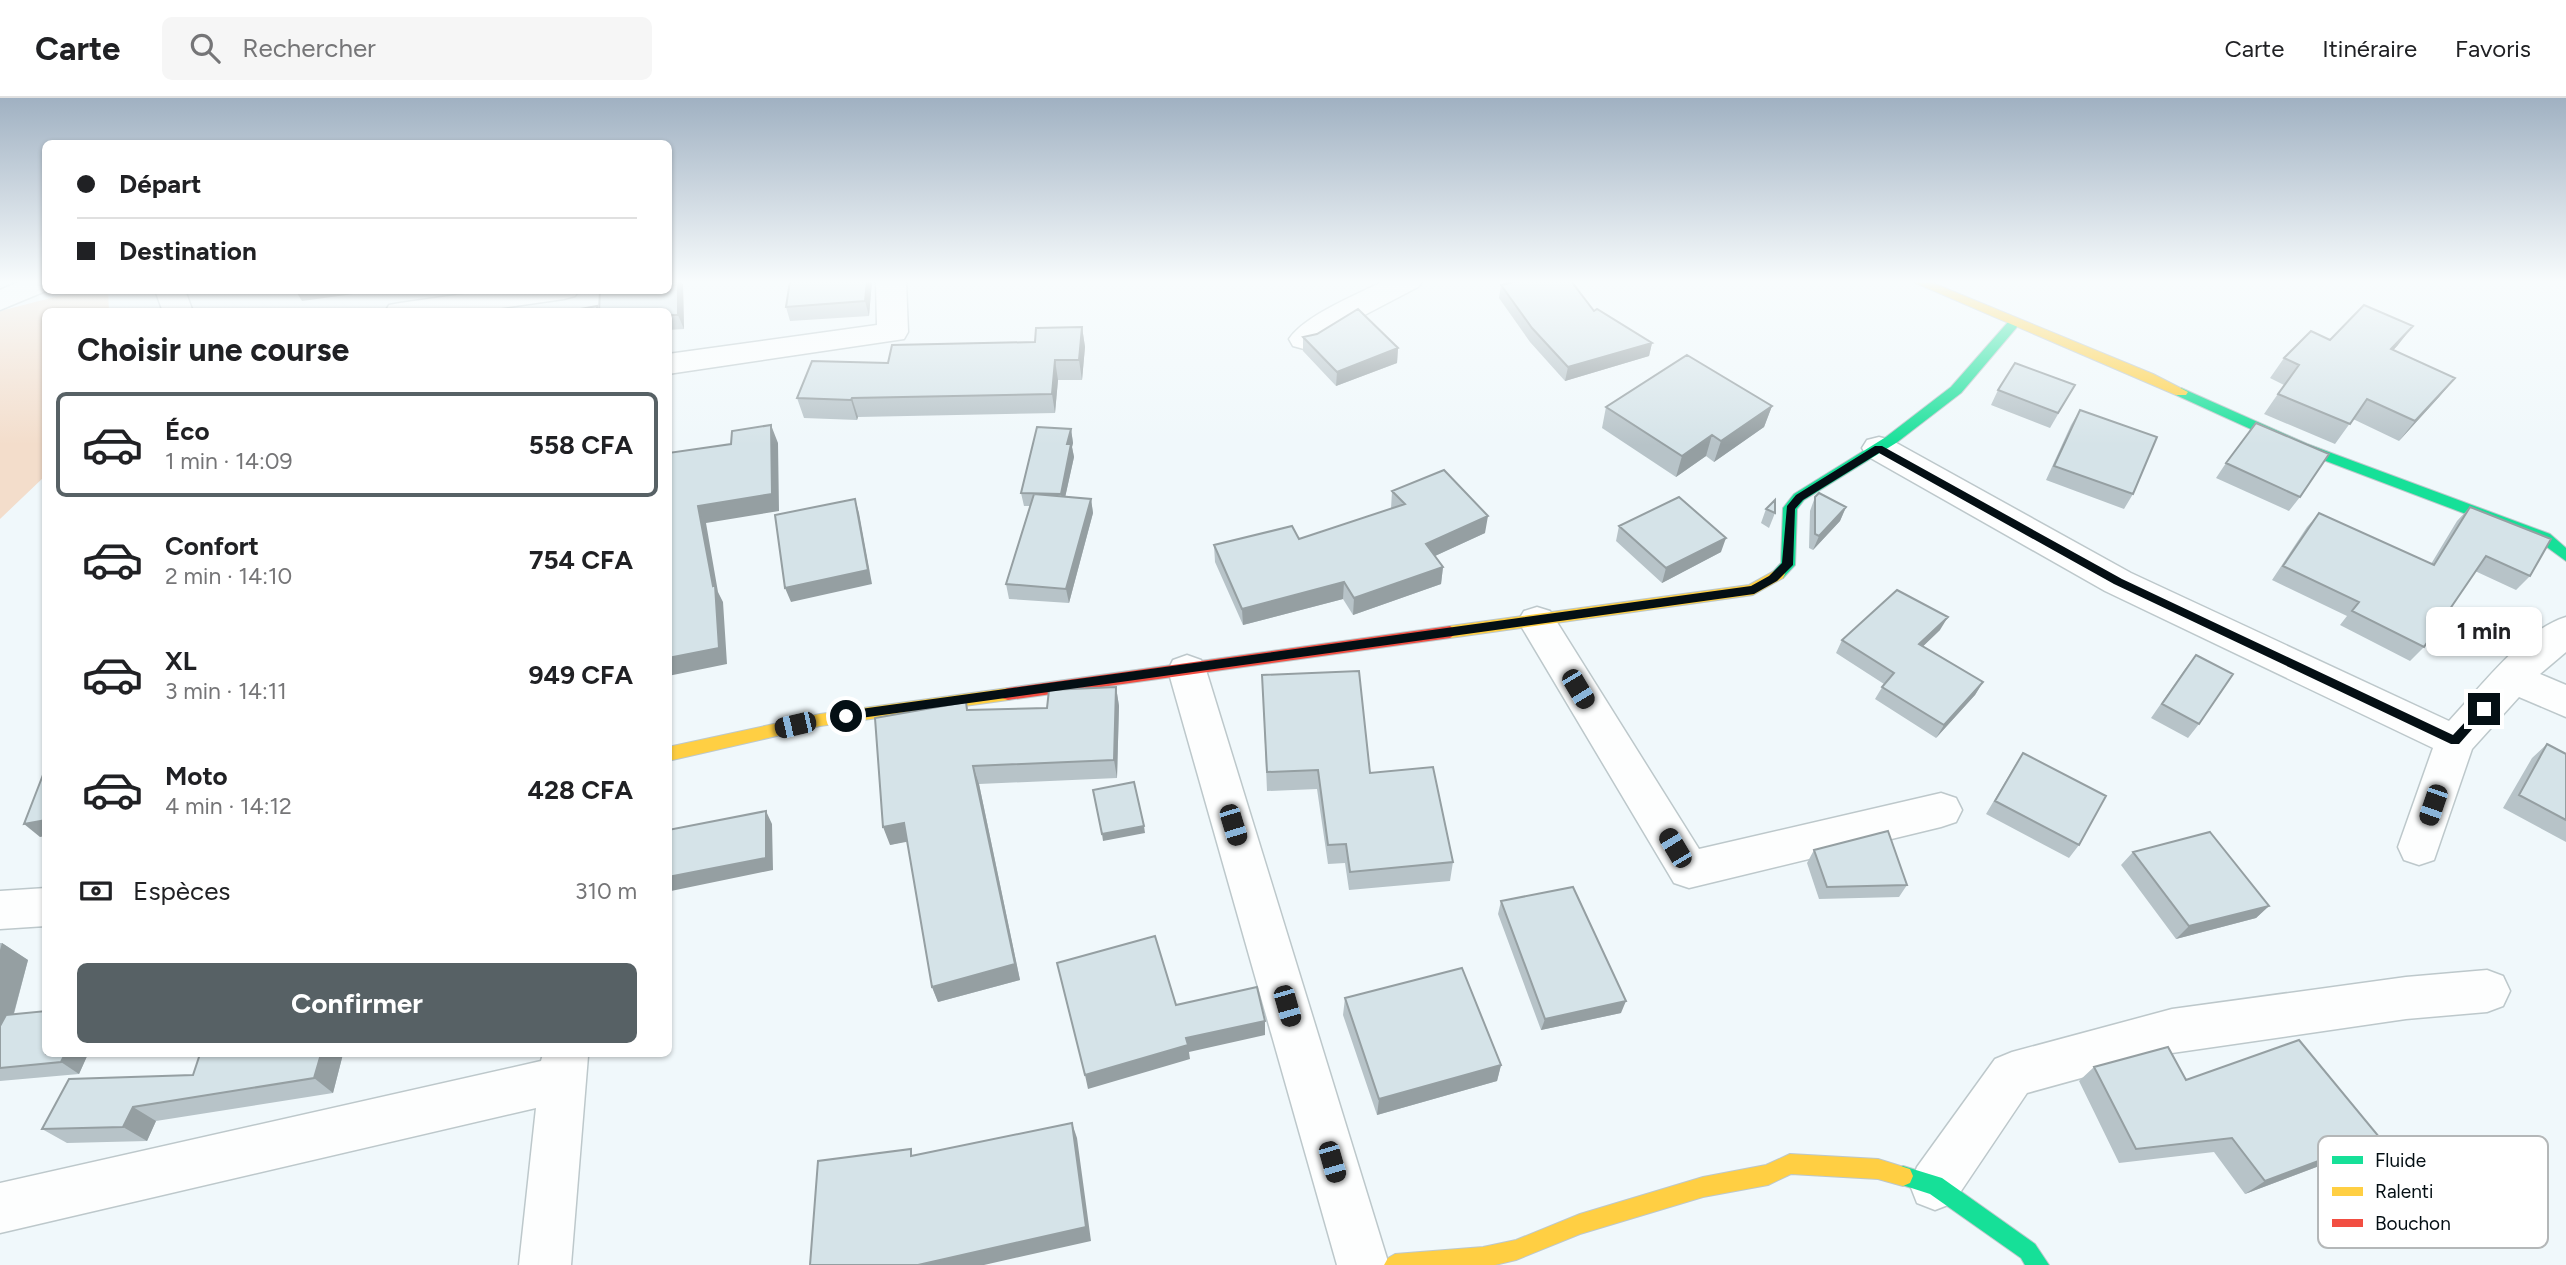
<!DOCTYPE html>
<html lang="fr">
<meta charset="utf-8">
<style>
:root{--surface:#fff;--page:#f6f6f6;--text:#202124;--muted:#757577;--line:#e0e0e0;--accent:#576165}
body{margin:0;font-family:Figtree,sans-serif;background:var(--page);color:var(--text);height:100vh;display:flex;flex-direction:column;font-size:26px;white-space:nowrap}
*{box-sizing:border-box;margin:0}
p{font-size:23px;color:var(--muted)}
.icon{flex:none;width:38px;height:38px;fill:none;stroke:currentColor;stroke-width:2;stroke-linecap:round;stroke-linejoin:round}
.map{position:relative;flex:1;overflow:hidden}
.side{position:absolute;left:42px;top:210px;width:630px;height:749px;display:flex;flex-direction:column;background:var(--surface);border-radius:10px;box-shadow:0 2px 5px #0004}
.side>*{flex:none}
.hud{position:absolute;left:42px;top:42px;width:630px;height:154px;border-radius:10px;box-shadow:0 2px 5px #0004;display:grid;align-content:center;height:154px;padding:0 35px;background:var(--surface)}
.end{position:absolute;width:32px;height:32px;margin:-16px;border:9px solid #040f14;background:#fff;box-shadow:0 0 0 4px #fff}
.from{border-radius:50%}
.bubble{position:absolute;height:49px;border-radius:10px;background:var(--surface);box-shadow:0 2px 5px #0004;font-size:23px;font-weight:700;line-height:49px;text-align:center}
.car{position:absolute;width:21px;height:42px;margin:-21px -10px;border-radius:9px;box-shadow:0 0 5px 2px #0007;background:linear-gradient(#222 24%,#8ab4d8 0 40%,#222 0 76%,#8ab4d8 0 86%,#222 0)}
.hud b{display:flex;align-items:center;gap:24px;height:66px;font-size:26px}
.hud b+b{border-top:2px solid var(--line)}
.hud i{width:18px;height:18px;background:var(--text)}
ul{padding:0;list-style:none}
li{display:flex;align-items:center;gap:21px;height:105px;margin:0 14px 10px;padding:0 21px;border:4px solid transparent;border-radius:10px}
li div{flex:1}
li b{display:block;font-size:26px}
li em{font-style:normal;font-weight:700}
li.active{border-color:var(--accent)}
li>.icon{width:63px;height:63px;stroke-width:1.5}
h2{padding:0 35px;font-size:32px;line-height:84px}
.pay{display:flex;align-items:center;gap:18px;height:77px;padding:0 35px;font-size:26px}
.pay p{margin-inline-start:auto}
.cta{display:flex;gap:14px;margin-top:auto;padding:14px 35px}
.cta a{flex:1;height:80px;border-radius:10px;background:var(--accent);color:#fff;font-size:28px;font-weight:700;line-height:80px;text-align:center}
header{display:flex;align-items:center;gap:42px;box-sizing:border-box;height:98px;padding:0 35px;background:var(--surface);border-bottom:2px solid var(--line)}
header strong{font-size:33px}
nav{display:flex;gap:38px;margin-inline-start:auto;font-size:24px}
.search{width:490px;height:63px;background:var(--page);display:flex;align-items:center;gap:18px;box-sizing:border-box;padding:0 24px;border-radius:10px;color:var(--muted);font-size:26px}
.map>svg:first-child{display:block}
</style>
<header>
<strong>Carte</strong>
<div class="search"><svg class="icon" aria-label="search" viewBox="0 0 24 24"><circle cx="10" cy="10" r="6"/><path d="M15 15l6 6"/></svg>Rechercher</div>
<nav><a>Carte</a><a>Itinéraire</a><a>Favoris</a></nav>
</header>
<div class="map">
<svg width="2566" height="1167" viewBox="0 0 2566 1167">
<rect width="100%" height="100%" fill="#f0f8fb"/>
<!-- green -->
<path fill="#f3ddcb" d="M 82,192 L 108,193 L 109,213 L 46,214 L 45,378 L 0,421 L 0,213 Z"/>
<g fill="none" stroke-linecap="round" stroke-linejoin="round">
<defs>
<path id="street" d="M 20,183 L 46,183 L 46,192 L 48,192 L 0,212 L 0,192 Z
M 876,183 L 906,183 L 908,234 L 904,241 L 668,276 L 668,256 L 877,227 Z
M 1384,183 L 1423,183 L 1418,189 L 1355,222 L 1315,248 L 1304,251 L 1293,248 L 1289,241 C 1305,217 1358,196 1384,183 Z
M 155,192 L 185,192 L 193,214 L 163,214 Z
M 492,192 L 579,192 L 575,198 L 564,201 L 472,214 L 385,214 L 389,207 L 400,205 Z
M 1879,339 L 1891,342 L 2131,475 L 2449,623 C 2480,590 2523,532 2566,519 L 2566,554 L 2540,576 L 2566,587 L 2566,619 L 2519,599 L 2472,651 L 2434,762 L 2419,767 L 2404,762 L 2398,749 L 2433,650 L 2105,493 L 1867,358 L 1862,350 L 1867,342 Z
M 1537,509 L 1550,513 L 1699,751 L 1941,695 L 1956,700 L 1962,712 L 1956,724 L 1941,729 L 1689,790 L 1674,785 L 1518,523 L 1524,513 Z
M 1187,557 L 1201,562 L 1206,572 L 1389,1167 L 1337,1167 L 1168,572 L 1173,562 Z
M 46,790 L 46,828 L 0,831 L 0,793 Z
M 2487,872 L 2503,878 L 2510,893 L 2503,908 L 2487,914 L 2406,921 L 2172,955 L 2027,995 L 1953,1105 L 1935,1112 L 1917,1105 L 1910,1087 L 1917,1069 L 1995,961 L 2012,954 L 2172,911 L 2406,879 Z
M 543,956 L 588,958 L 571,1167 L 519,1167 L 536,1010 L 0,1135 L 0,1085 L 541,963 Z"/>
<path id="fast" d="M 2013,222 L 2017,223 L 2017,229 L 1961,295 L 1896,345 L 1804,402 L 1797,411 L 1795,467 L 1783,480 L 1773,480 L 1771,476 L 1781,465 L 1783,410 L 1794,396 L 1886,339 L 1951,289 L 2009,223 Z
M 2181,290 L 2307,346 L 2550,436 L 2566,450 L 2566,463 L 2540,444 L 2297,352 L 2176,297 L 2174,294 Z
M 1903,1068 L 1942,1080 L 2035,1146 L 2049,1167 L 2025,1167 L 2021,1160 L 1930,1096 L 1896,1085 L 1893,1078 L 1896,1071 Z"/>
<path id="slow" d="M 1911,183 L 1928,183 L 2153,276 L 2188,294 L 2186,297 L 2176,297 Z
M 1778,471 L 1783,472 L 1785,476 L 1783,480 L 1753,497 L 1450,540 L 1442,534 L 1450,528 L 1749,487 Z
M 1008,590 L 1014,592 L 1016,596 L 1014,600 L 1008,602 L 820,628 L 668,663 L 668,649 L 820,616 Z
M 1790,1056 L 1878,1061 L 1910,1071 L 1913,1078 L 1910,1085 L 1903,1088 L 1878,1081 L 1791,1076 L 1768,1087 L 1703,1099 L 1580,1136 L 1516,1162 L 1495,1167 L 1384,1167 L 1388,1160 L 1395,1156 L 1483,1149 L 1516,1142 L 1580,1116 L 1703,1079 L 1766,1067 Z"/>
<path id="jam" d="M 1450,528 L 1458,534 L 1450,540 L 1008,602 L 1002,600 L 1000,596 L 1002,592 L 1008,590 Z"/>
</defs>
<!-- street casing -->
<use href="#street" stroke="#bdc8cb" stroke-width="3"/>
<!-- fast casing -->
<use href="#fast" stroke="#bdc8cb" stroke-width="2"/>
<!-- slow casing -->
<use href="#slow" stroke="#bdc8cb" stroke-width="2"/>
<!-- jam casing -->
<use href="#jam" stroke="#bdc8cb" stroke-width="2"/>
<!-- street -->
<use href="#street" fill="#fdfefe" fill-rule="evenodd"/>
<!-- fast -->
<use href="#fast" fill="#16e098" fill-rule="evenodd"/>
<!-- slow -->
<use href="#slow" fill="#ffcf43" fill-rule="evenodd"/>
<!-- jam -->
<use href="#jam" fill="#f24e42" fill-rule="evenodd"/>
</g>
<!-- wall -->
<path fill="#b7c3c8" d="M 668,183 L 682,183 L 683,188 L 684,231 L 668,232 L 668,214 L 564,214 L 597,208 L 599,212 Z
M 790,183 L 872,183 L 869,218 L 790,223 L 786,209 Z
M 1501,187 L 1594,213 L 1652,245 L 1649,258 L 1565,283 L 1530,244 L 1499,200 Z
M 1082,229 L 1085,249 L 1082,282 L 1058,282 L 1055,315 L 858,319 L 857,322 L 804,320 L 797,300 L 888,265 L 1035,244 Z
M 1303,239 L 1398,250 L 1397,265 L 1336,288 L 1303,253 Z
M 2330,242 L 2398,247 L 2393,252 L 2455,280 L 2439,299 L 2399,343 L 2353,321 L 2335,346 L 2264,316 L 2284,287 L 2270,280 L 2284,260 Z
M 2075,287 L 2050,330 L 1991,307 L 1998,292 Z
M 1772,308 L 1764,329 L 1714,364 L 1706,358 L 1676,379 L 1602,330 L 1606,309 Z
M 2080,312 L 2133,396 L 2124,411 L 2046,382 L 2071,327 Z
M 1071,331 L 1073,345 L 1072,349 L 1074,359 L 1065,399 L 1091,401 L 1093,415 L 1069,505 L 1009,501 L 1006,486 L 1031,408 L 1024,408 L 1021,395 Z
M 2226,365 L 2300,399 L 2289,413 L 2216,380 Z
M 1392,393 L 1485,435 L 1435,458 L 1443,469 L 1441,486 L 1353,517 L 1343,501 L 1243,527 L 1215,464 L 1214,447 L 1299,441 L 1391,411 Z
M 1815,399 L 1846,409 L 1840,423 L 1813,452 L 1809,450 L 1810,413 Z
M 2470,409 L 2530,478 L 2516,492 L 2475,473 L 2424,549 L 2410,563 L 2340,527 L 2347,518 L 2272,482 L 2307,429 L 2319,415 L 2431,466 L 2457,423 Z
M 1766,411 L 1775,415 L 1769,430 L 1761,425 Z
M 1619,428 L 1721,454 L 1662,485 L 1616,443 Z
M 1940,532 L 1923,548 L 1983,584 L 1975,597 L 1936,640 L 1875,601 L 1884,586 L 1836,555 L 1842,542 Z
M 2196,557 L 2199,626 L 2188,640 L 2151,620 L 2185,571 Z
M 1262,577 L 1370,675 L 1453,764 L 1450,783 L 1349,792 L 1345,765 L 1328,766 L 1317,691 L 1267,693 Z
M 1116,589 L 1119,608 L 1117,680 L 979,686 L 1020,882 L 938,904 L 932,889 L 907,743 L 890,747 L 966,604 L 968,612 L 1047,610 Z
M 2547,646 L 2566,656 L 2566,744 L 2503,710 L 2532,660 Z
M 2023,655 L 2079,747 L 2069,760 L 1986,716 L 2014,669 Z
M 1814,752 L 1907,787 L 1899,799 L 1819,801 L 1807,765 Z
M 2133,754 L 2269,808 L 2256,820 L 2176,841 L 2121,767 Z
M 1501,803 L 1621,915 L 1541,932 L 1498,816 Z
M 0,845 L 2,845 L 28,862 L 14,916 L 46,956 L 88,956 L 79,976 L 0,983 Z
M 1345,900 L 1501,967 L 1497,983 L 1377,1017 L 1343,917 Z
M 200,956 L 343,956 L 333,995 L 156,1023 L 147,1043 L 67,1045 L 42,1031 L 193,977 Z
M 2094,969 L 2186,982 L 2380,1040 L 2359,1053 L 2245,1096 L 2214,1054 L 2119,1065 L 2079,983 Z"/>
<!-- shaded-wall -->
<path fill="#959fa2" d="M 678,183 L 682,183 L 683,188 L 684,231 L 678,217 Z
M 867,183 L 872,183 L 869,218 L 865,203 Z
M 295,192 L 383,192 L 302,203 Z
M 2413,228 L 2398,247 L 2376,271 L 2391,251 Z
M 1082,229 L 1085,249 L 1082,282 L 1079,262 Z
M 1652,245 L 1649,258 L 1565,283 L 1568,269 Z
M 1398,250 L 1397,265 L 1336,288 L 1337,274 Z
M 1055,262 L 1058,282 L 1055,315 L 1052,296 Z
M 2455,280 L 2439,299 L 2399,343 L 2415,323 Z
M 852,300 L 858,319 L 857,322 L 851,302 Z
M 1772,308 L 1764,329 L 1714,364 L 1721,343 Z
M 771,327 L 778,345 L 779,413 L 706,425 L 718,494 L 723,504 L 727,566 L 668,578 L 668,560 L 713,488 L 698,408 Z
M 1071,331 L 1073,345 L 1072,349 L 1074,359 L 1063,409 L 1061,396 L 1067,346 Z
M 1712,337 L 1706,358 L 1676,379 L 1682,358 Z
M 855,401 L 859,415 L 872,486 L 791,504 L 785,490 Z
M 1091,401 L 1093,415 L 1069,505 L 1066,491 Z
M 1846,409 L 1840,423 L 1813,452 L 1819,438 Z
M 1488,418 L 1485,435 L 1424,463 L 1426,446 Z
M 1726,440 L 1721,454 L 1662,485 L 1666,470 Z
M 1443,469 L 1441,486 L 1353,517 L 1354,500 Z
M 1344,484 L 1343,501 L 1243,527 L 1242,511 Z
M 1948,519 L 1940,532 L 1912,559 L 1919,546 Z
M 1983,584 L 1975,597 L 1936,640 L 1944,627 Z
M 1116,589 L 1119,608 L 1117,680 L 1114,662 Z
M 973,668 L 979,686 L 1020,882 L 938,904 L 932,889 Z
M 766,713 L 772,726 L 773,772 L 671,793 L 668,789 L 668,779 Z
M 46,722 L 46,738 L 40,739 L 24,726 Z
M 904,725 L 911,743 L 890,747 L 883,729 Z
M 1144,728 L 1145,735 L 1103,743 L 1102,736 Z
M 2269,808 L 2256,820 L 2176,841 L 2189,828 Z
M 2,845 L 28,862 L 9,933 L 0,935 L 0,852 Z
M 1626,903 L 1621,915 L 1541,932 L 1545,921 Z
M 1265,923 L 1265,937 L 1189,954 L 1190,961 L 1088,991 L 1085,977 L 1186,940 Z
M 65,956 L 88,956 L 79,976 L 61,964 Z
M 321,956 L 343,956 L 333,995 L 314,980 Z
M 1501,967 L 1497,983 L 1377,1017 L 1379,1001 Z
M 133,1009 L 156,1023 L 147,1043 L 123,1029 Z
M 1072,1025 L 1077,1040 L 1091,1143 L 984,1167 L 918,1167 Z
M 2380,1040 L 2359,1053 L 2245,1096 L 2265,1083 Z"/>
<!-- building -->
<path fill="#d5e3e8" stroke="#959fa2" stroke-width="2" d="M 668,183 L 678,183 L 678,217 L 668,217 L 668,214 L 599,214 L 600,192 L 668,192 Z
M 790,183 L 867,183 L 865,203 L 786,209 Z
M 1518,183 L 1571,183 L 1594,213 L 1597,211 L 1652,245 L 1568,269 L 1532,230 L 1501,187 Z
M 2364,207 L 2413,228 L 2391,251 L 2455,280 L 2415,323 L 2367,301 L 2350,326 L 2278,296 L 2299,267 L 2284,260 L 2311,233 L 2330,242 Z
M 597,208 L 597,214 L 564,214 Z
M 1358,211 L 1398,250 L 1337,274 L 1303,239 L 1317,236 Z
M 1082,229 L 1079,262 L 1055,262 L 1052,296 L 852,300 L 851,302 L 797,300 L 812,263 L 888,265 L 892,247 L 1035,244 L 1036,230 Z
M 1687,257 L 1772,308 L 1721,343 L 1712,337 L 1682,358 L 1606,309 Z
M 2015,265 L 2075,287 L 2058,315 L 1998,292 Z
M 2080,312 L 2157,339 L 2133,396 L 2054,368 Z
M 2256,325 L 2329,356 L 2300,399 L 2226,365 Z
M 771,327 L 772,396 L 698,408 L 713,488 L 715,487 L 719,550 L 668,560 L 668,355 L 731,346 L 732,333 Z
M 1037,329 L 1071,331 L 1067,346 L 1071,346 L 1061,396 L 1021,395 Z
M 1444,372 L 1488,418 L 1426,446 L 1443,469 L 1354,500 L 1344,484 L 1242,511 L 1214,447 L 1292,428 L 1299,441 L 1405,406 L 1392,393 Z
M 1819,395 L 1846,409 L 1819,438 L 1815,436 L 1815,399 Z
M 1034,396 L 1091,401 L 1066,491 L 1006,486 Z
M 1679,399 L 1726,440 L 1666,470 L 1619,428 Z
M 855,401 L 868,472 L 785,490 L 775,417 Z
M 1775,402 L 1775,415 L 1766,411 Z
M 2470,409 L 2551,441 L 2530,478 L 2486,458 L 2424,549 L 2352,513 L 2359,504 L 2283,468 L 2319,415 L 2434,467 Z
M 1897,492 L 1948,519 L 1919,546 L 1983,584 L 1944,627 L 1882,589 L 1894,575 L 1842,542 Z
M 2196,557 L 2233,576 L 2199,626 L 2162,606 Z
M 1359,573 L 1370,675 L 1433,669 L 1453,764 L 1350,774 L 1346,746 L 1328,747 L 1318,672 L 1267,674 L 1262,577 Z
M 1116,589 L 1114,662 L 973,668 L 1015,866 L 932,889 L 904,725 L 883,729 L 875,620 L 966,604 L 967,612 L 1047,610 L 1049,592 Z
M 2547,646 L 2566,656 L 2566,722 L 2519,697 Z
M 2023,655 L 2106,698 L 2079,747 L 1995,703 Z
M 46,669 L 46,722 L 24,726 Z
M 1134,684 L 1144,728 L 1102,736 L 1093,692 Z
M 766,713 L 766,760 L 668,779 L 668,732 Z
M 1888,733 L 1907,787 L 1827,789 L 1814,752 Z
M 2210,734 L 2269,808 L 2189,828 L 2133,754 Z
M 1573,789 L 1626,903 L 1545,921 L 1501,803 Z
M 1155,838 L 1176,907 L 1257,889 L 1265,923 L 1186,940 L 1188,947 L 1085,977 L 1057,865 Z
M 1462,870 L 1501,967 L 1379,1001 L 1345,900 Z
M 46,913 L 46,956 L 65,956 L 61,964 L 0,970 L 0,928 L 6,917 Z
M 2299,942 L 2380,1040 L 2265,1083 L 2232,1040 L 2136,1051 L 2094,969 L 2168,949 L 2186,982 Z
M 200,956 L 321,956 L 314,980 L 133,1009 L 123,1029 L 42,1031 L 69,981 L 193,977 Z
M 1072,1025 L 1086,1129 L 918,1167 L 810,1167 L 818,1063 L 911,1051 L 911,1058 Z"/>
<!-- sky -->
<linearGradient id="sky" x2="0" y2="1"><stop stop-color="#a0b1c2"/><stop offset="0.53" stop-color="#f8fcfd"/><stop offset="1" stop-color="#f8fcfd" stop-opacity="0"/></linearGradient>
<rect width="2566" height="347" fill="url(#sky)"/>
<!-- route -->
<path fill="#040f14" d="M 1875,348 L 1882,348 L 2122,481 L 2453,637 L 2480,608 L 2484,607 L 2490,611 L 2459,646 L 2451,646 L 2114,486 L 1879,355 L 1803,402 L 1795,411 L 1793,467 L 1777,483 L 1754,496 L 846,622 L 841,618 L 846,613 L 1751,488 L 1769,478 L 1782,465 L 1787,408 L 1796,397 Z"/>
<!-- legend -->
<rect x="2318" y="1038" width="230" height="112" rx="10" fill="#fff" stroke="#b4b7b8" stroke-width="2"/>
<rect x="2332" y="1058" width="31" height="8" fill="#16e098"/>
<rect x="2332" y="1089" width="31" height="9" fill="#ffcf43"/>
<rect x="2332" y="1121" width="31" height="8" fill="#f24e42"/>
<g font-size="19" fill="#040f14">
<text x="2375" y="1069">Fluide</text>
<text x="2375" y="1100">Ralenti</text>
<text x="2375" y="1132">Bouchon</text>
</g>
</svg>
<i class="end from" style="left:846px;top:618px"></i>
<i class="end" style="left:2484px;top:611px"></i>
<div class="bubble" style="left:2426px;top:509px;width:116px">1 min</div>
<i class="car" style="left:1578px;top:591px;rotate:149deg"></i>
<i class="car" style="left:795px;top:627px;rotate:257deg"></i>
<i class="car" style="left:2433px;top:707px;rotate:199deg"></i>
<i class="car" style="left:1233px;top:727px;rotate:163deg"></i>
<i class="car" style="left:1675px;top:750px;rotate:329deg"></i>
<i class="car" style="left:1287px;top:908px;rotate:164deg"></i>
<i class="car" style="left:1332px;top:1064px;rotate:164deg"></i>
<div class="hud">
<b><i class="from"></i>Départ</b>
<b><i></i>Destination</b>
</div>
<section class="side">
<h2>Choisir une course</h2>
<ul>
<li class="active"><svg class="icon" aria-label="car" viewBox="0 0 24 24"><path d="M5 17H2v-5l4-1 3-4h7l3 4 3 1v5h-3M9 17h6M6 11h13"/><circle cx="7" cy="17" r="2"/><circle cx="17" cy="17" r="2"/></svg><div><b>Éco</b><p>1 min · 14:09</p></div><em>558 CFA</em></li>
<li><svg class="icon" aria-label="car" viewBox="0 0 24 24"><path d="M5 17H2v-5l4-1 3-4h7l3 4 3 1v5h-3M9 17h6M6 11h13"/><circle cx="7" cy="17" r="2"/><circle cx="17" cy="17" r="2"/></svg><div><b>Confort</b><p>2 min · 14:10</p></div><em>754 CFA</em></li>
<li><svg class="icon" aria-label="car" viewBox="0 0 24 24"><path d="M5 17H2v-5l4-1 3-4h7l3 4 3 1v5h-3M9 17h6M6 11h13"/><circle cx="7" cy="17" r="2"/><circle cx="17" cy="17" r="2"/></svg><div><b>XL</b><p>3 min · 14:11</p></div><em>949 CFA</em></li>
<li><svg class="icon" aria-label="car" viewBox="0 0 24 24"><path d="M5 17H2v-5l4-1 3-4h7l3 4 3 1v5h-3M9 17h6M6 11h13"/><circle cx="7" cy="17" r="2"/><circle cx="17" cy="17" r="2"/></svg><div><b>Moto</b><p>4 min · 14:12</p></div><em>428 CFA</em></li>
</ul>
<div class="pay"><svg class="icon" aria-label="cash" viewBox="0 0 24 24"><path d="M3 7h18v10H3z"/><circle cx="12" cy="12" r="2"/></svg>Espèces<p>310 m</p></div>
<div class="cta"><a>Confirmer</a></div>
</section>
</div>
